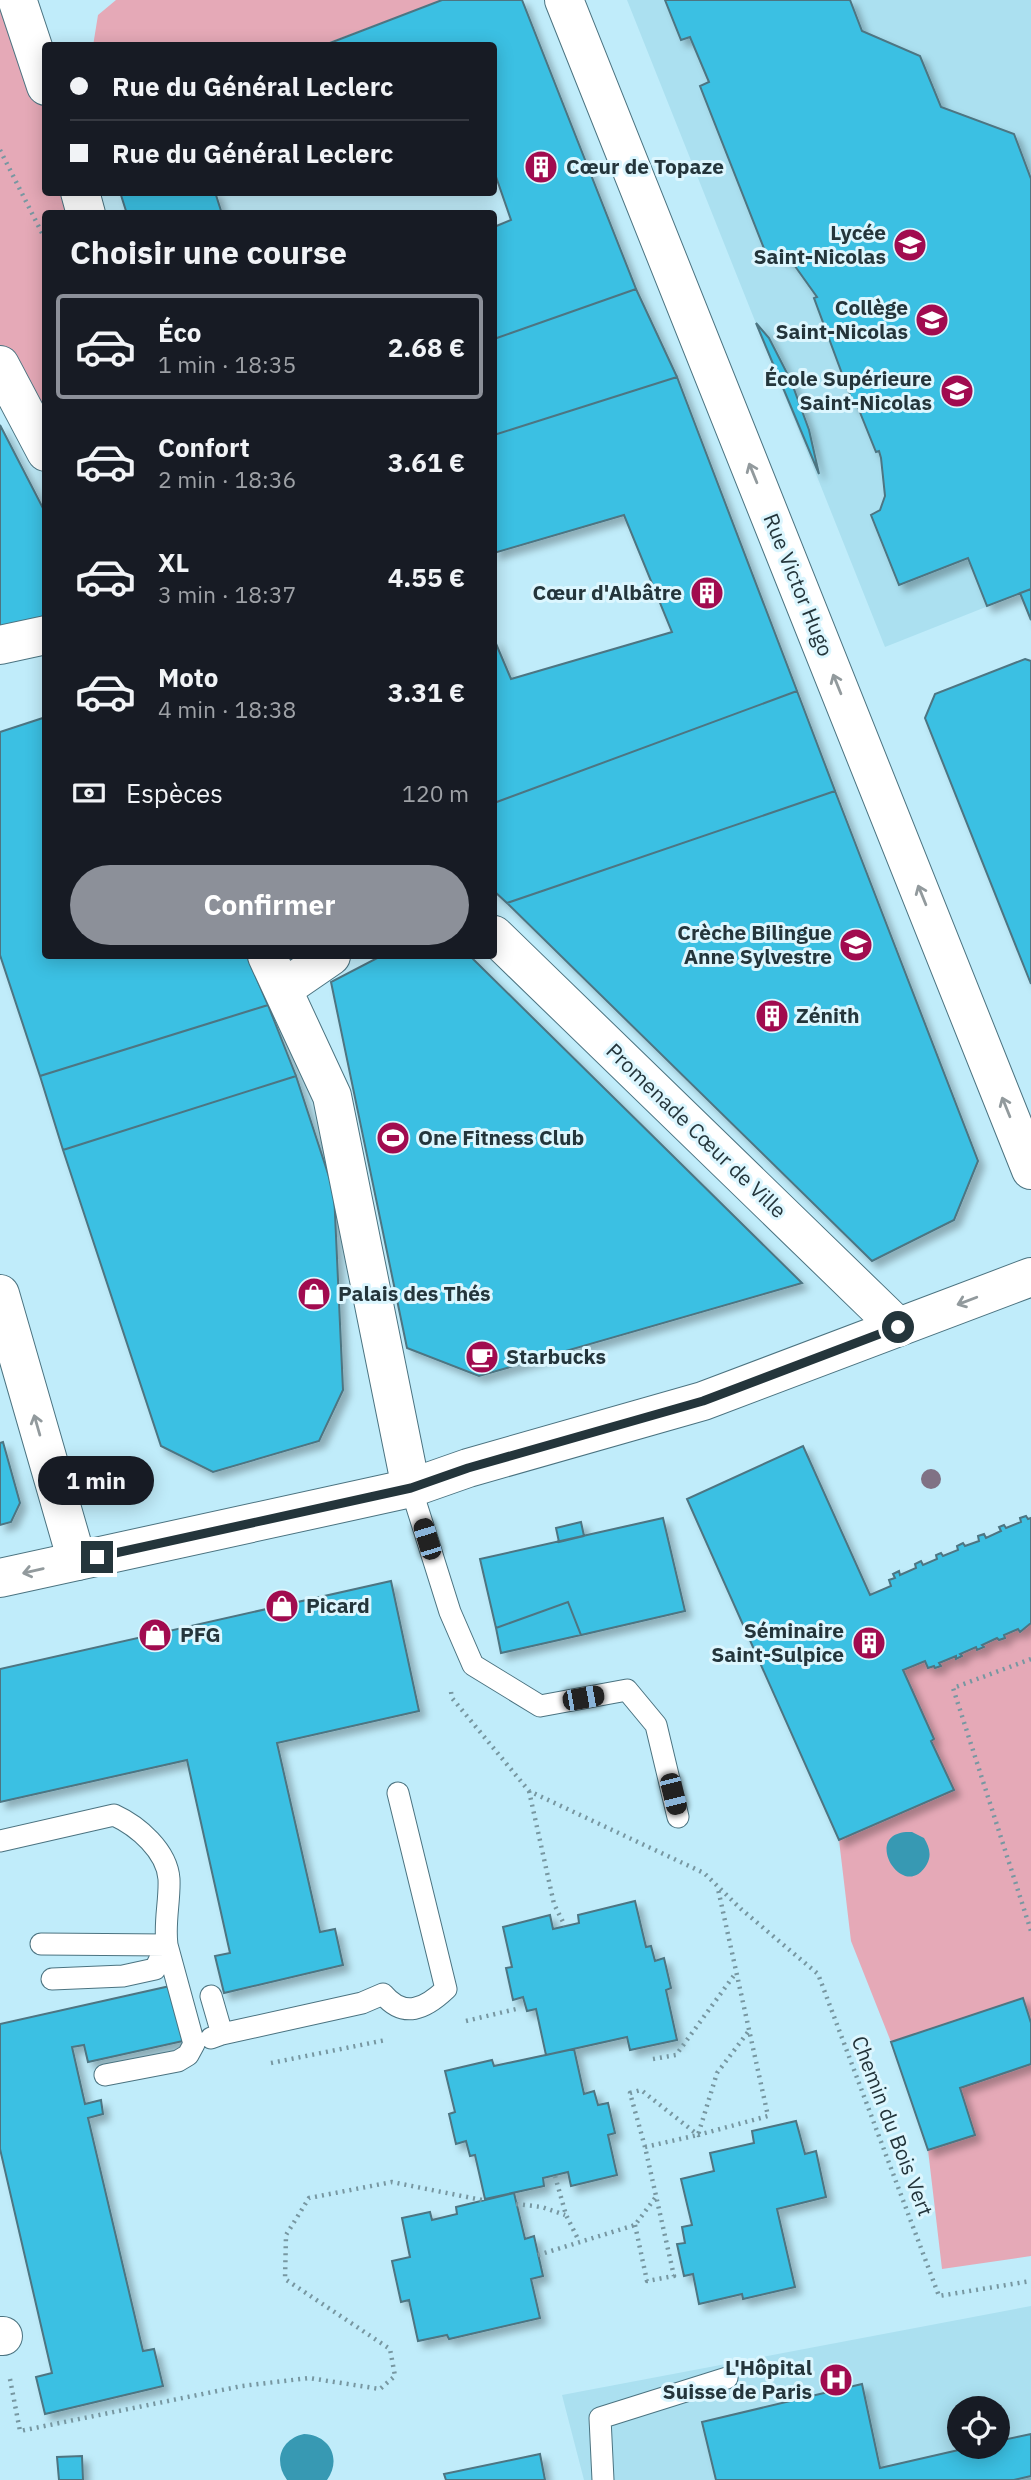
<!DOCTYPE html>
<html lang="fr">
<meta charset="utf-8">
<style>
:root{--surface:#171b24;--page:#20242c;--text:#f1f3f6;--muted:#9ea1a6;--line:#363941;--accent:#8c9099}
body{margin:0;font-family:"IBM Plex Sans",sans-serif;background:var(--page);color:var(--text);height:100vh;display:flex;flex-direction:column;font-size:26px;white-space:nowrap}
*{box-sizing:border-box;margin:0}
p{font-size:23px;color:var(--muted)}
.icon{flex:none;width:38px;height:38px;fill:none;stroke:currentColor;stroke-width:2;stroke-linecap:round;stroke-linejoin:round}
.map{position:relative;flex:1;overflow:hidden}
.panel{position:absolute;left:42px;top:210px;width:455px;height:749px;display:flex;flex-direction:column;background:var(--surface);border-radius:7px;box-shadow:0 4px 18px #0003}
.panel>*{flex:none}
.banner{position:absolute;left:42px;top:42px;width:455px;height:154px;border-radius:7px;box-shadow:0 4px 18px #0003;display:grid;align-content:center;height:154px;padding:0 28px;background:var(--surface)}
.controls{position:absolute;left:947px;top:2396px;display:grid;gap:14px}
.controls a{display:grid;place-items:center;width:63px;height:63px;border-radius:50%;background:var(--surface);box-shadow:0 4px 18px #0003;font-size:35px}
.end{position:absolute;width:32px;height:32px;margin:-16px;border:9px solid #24353b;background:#fff;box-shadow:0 0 0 4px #fff}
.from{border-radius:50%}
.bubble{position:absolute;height:49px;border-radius:24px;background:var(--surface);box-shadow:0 4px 18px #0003;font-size:23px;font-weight:800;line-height:49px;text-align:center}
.car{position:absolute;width:21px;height:42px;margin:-21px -10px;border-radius:9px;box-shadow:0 0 5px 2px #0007;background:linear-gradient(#222 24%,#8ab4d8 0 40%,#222 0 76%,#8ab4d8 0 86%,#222 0)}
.banner b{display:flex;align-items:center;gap:24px;height:66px;font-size:26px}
.banner b+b{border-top:2px solid var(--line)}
.banner i{width:18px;height:18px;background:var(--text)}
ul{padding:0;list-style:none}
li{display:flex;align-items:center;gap:21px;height:105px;margin:0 14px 10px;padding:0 14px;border:4px solid transparent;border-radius:7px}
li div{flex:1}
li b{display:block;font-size:26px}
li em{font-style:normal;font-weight:800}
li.active{border-color:var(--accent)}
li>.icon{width:63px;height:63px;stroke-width:1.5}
h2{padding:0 28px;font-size:32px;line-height:84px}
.pay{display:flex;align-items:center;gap:18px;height:77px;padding:0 28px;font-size:26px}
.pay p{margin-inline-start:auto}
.primary-button{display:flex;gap:14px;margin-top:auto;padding:14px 28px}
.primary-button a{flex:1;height:80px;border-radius:42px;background:var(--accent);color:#fff;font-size:28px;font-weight:800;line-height:80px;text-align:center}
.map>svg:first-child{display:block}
</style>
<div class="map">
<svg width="1031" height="2480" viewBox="0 0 1031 2480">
<defs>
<filter id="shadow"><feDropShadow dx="6" dy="6" stdDeviation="3.5" flood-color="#0004"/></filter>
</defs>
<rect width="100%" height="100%" fill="#c0ecfa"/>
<!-- built -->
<path fill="#abe0f0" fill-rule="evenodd" d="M 627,0 L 1031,0 L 1031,589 L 885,647 Z
M 1031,2306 L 1031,2480 L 584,2480 L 562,2395 ZM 959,2408 L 998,2408 L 998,2446 L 959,2446 Z"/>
<!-- green -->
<path fill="#e5a9b7" d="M 116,0 L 442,0 L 322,45 L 93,46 L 98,15 Z
M 0,7 L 45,86 L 46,192 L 80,193 L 86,213 L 46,214 L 45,452 L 0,365 Z
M 1031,1623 L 1031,2023 L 891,2042 L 851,1941 L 839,1840 L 934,1739 L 903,1670 L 925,1661 L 936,1668 L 940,1666 L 939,1663 L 956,1656 L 957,1659 L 962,1656 L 960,1654 L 976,1647 L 978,1650 L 983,1647 L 982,1645 L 997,1638 L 999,1640 L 1005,1638 L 1004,1635 L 1018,1629 L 1020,1631 Z
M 1031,2064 L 1031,2256 L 942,2269 L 928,2150 L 975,2135 L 960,2088 Z"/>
<!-- water -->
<path fill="#3799b3" d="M 912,1832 L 924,1838 C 929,1846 932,1855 927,1864 C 903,1906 858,1829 912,1832 Z
M 304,2434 C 330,2435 342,2459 327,2480 L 287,2480 C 273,2461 281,2439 304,2434 Z"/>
<!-- building -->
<path fill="#3bc0e3" stroke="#4d7582" stroke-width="2" filter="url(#shadow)" d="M 442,0 L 522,0 L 636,289 L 494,339 L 494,227 L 511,220 L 494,171 L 494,46 L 322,46 Z
M 665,0 L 850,0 L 862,31 L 920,56 L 941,107 L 1014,134 L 1031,179 L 1031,589 L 987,606 L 968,558 L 899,585 L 871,515 L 880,510 L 885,496 L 881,458 L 879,451 L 876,452 L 857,405 L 854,406 L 814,298 L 817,297 L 792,262 L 776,254 L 767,256 L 700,86 L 709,82 L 690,37 L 681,40 Z
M 120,192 L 215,192 L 222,214 L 127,214 Z
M 636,289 L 677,377 L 494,435 L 494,339 Z
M 756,323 L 769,338 L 791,381 L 809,430 L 819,474 Z
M 677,377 L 797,691 L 494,803 L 494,639 L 511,679 L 672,632 L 624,515 L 494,553 L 494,435 Z
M 0,425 L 46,514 L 46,619 L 0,628 Z
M 1031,589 L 1031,620 L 1020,593 Z
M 1025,659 L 1031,661 L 1031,984 L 925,718 L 935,694 Z
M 797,691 L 835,791 L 507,903 L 494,891 L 494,803 Z
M 46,717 L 46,956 L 247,956 L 268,1005 L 40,1076 L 0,955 L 0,732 Z
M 835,791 L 978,1161 L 954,1220 L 872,1261 L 507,903 Z
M 381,956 L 470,956 L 802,1283 L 479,1376 L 407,1348 L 331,982 Z
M 268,1005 L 296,1076 L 63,1150 L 40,1076 Z
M 296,1076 L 334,1192 L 343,1390 L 319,1441 L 213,1472 L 161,1446 L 63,1150 Z
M 3,1442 L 20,1503 L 11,1522 L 0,1525 L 0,1443 Z
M 803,1446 L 870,1595 L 891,1586 L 889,1580 L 895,1578 L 893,1574 L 899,1571 L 900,1575 L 916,1568 L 915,1564 L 921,1561 L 923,1565 L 937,1559 L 936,1555 L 941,1553 L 943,1556 L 958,1550 L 957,1546 L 963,1543 L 965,1546 L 979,1541 L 978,1536 L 984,1534 L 986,1538 L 1001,1531 L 999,1527 L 1004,1525 L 1006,1528 L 1021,1522 L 1020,1518 L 1026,1516 L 1028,1519 L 1031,1518 L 1031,1623 L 1020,1632 L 1018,1629 L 1004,1635 L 1005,1638 L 999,1640 L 997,1638 L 982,1645 L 984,1647 L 977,1650 L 976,1647 L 960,1654 L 962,1656 L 956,1659 L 956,1656 L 939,1663 L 941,1666 L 935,1668 L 934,1666 L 928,1668 L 925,1661 L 903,1670 L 934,1739 L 931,1741 L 954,1790 L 839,1840 L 687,1499 Z
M 663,1518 L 685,1611 L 581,1635 L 568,1602 L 496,1628 L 480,1559 Z
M 581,1522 L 584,1536 L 559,1542 L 556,1528 Z
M 391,1581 L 419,1711 L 277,1743 L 320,1932 L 335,1929 L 343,1965 L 224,1993 L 215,1956 L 230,1953 L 187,1760 L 0,1802 L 0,1669 Z
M 568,1602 L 581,1635 L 501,1653 L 496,1628 Z
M 635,1901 L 646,1947 L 651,1946 L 655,1961 L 664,1958 L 671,1988 L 666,1990 L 677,2040 L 630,2050 L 627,2037 L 546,2055 L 536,2009 L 527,2011 L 523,1997 L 513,2000 L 506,1968 L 512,1967 L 503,1927 L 550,1915 L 553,1929 L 579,1923 L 578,1915 Z
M 170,1986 L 183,2041 L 88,2062 L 84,2045 L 72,2047 L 85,2104 L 101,2100 L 103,2114 L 88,2118 L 143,2351 L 154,2349 L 163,2386 L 45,2414 L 36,2377 L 52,2373 L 0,2149 L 0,2024 Z
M 1023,1998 L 1031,2023 L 1031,2064 L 960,2088 L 975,2135 L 928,2150 L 891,2042 Z
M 574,2049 L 584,2094 L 594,2091 L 598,2105 L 608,2103 L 615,2133 L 608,2135 L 617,2175 L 571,2186 L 568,2172 L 543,2178 L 544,2186 L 485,2199 L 475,2155 L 470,2156 L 466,2141 L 456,2144 L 449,2114 L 455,2112 L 445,2071 L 492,2060 L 494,2066 Z
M 796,2121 L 805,2154 L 816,2151 L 826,2197 L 777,2209 L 795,2287 L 743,2299 L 742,2294 L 699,2304 L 693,2274 L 684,2276 L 677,2244 L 685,2243 L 682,2227 L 692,2225 L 681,2179 L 714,2171 L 710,2153 L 754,2143 L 752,2131 Z
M 514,2193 L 525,2239 L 534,2236 L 543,2276 L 531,2279 L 540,2318 L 449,2339 L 447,2335 L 418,2341 L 409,2300 L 401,2302 L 392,2261 L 410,2257 L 402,2218 L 430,2212 L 432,2220 L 457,2214 L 456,2207 Z
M 862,2384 L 880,2468 L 976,2446 L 998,2446 L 998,2441 L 1031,2434 L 1031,2476 L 1014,2480 L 716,2480 L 702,2422 Z
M 540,2454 L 545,2480 L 446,2480 L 444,2474 Z
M 82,2456 L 83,2480 L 59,2480 L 57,2457 Z"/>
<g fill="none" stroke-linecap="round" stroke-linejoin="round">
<defs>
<path id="lane" d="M 411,1488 L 450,1612 L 473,1665 L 540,1706 L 627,1690 L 656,1725 L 678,1817
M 0,1841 L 114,1815 C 138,1826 167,1851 169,1879 C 170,1901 164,1922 167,1945 L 41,1944
M 52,1979 L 123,1976 L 155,1969 L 167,1945 L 194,2044 L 188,2055 L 178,2061 L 105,2075
M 222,2034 L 362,2003 L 383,1994 C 404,2019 425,2009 446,1989 L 398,1793
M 211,2038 L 222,2034 L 211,1996
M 603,2480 L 600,2418 L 727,2378"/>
<path id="street" d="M 564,0 L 1031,1170
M 18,2 L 46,86
M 80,192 L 86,214
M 0,365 L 46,452
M 0,645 L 46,635
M 494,935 L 898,1327
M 267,956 L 332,1096 L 411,1488
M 283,989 L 331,956
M 0,1294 L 77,1561
M 0,2336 L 3,2336"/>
<path id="primary" d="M 0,1578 L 411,1488 L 468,1468 L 703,1401 L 1031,1277"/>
</defs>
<!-- lane casing -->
<use href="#lane" stroke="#4b7380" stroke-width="23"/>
<!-- street casing -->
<use href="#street" stroke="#4b7380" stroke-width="40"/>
<!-- primary casing -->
<use href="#primary" stroke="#4b7380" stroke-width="40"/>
<!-- path -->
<path stroke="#7797a1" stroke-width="4.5" stroke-dasharray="2 5" stroke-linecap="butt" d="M 0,150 L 46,241
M 1031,1659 L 953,1688 L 1031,1931
M 451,1692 L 452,1698 L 529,1791 L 704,1873 L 741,1909 L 818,1974 L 939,2296 L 1031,2281
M 529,1791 L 554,1904 L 565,1926
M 466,2021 L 516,2009
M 653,2059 L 676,2055 L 735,1974
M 271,2063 L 386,2040
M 645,2147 L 630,2093 L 641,2090 L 698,2135 L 768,2116 L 718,1889
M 555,2176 L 566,2215 L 579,2241
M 516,2204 L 542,2207 L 565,2215
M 635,2225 L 647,2281 L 674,2276 L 645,2147 L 698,2135 L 717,2073 L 748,2032
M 538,2255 L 635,2225 L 655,2198
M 10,2379 L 20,2431 L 242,2386 L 309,2378 L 380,2389 L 395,2376 L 390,2349 L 285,2279 L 286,2235 L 309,2198 L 392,2182 L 482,2200"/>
<!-- lane -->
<use href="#lane" stroke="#fff" stroke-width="21"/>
<!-- street -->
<use href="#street" stroke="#fff" stroke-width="38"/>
<!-- primary -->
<use href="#primary" stroke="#fff" stroke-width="38"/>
</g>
<!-- trees -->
<circle fill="#807285" cx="931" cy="1479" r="10"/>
<!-- one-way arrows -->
<defs><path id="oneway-shaft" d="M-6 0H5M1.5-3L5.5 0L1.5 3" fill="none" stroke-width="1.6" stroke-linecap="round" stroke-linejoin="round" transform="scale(1.75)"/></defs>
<g stroke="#929a9d">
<use href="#oneway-shaft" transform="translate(753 473) rotate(-112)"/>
<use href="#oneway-shaft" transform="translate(837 684) rotate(-112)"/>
<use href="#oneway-shaft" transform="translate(922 895) rotate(-112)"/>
<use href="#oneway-shaft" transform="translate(1006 1107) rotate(-112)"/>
<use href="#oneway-shaft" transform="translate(967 1301) rotate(159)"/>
<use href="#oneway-shaft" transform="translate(37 1425) rotate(-106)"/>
<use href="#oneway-shaft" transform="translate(33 1571) rotate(167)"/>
</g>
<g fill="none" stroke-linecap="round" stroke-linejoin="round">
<!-- route -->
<path stroke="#24353b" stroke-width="9" d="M 97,1557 L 411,1488 L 468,1468 L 703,1401 L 898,1327"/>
</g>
<!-- icons -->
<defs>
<symbol id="building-disc" viewBox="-11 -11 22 22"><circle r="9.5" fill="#a10b4f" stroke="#dcf6fe"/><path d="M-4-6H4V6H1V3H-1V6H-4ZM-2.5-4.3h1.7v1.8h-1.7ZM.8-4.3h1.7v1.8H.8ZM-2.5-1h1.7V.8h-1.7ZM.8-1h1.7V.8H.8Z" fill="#fff"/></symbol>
<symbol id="school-disc" viewBox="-11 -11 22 22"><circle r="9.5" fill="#a10b4f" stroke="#dcf6fe"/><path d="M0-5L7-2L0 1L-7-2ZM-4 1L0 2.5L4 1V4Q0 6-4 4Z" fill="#fff"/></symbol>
<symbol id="university-disc" viewBox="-11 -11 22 22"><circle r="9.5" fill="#a10b4f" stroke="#dcf6fe"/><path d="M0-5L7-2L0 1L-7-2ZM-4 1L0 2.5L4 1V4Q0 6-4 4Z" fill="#fff"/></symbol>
<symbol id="stadium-disc" viewBox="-11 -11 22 22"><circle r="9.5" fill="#a10b4f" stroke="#dcf6fe"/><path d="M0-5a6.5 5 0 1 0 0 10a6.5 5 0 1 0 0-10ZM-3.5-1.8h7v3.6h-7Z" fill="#fff"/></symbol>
<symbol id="shop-disc" viewBox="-11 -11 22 22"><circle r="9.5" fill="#a10b4f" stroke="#dcf6fe"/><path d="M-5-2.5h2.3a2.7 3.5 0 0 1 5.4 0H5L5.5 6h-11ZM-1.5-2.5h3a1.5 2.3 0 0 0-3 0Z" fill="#fff"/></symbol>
<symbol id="cafe-disc" viewBox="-11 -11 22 22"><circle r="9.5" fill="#a10b4f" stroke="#dcf6fe"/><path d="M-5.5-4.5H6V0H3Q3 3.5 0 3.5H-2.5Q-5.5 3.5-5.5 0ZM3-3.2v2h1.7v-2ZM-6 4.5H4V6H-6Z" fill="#fff"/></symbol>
<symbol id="hospital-disc" viewBox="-11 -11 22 22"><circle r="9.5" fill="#a10b4f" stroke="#dcf6fe"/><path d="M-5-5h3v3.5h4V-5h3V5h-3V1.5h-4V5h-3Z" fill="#fff"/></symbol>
</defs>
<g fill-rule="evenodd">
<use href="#building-disc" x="522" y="148" width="38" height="38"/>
<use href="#school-disc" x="891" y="226" width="38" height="38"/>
<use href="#school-disc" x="913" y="301" width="38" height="38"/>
<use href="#university-disc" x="938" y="372" width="38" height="38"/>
<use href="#building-disc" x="688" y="574" width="38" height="38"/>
<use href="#school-disc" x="837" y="926" width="38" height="38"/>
<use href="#building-disc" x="753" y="997" width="38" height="38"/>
<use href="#stadium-disc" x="374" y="1119" width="38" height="38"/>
<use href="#shop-disc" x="295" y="1275" width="38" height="38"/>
<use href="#cafe-disc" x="463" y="1338" width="38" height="38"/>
<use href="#shop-disc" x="263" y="1587" width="38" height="38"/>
<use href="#shop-disc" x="136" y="1616" width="38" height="38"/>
<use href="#building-disc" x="850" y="1624" width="38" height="38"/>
<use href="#hospital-disc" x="817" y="2361" width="38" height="38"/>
</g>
<g text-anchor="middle" stroke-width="6" stroke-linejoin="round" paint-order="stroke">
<!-- poi labels -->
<g font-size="21" font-weight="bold" fill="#24353b" stroke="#dcf6fe" text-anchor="start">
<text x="566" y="174">Cœur de Topaze</text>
<text x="886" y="240" text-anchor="end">Lycée<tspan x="886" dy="24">Saint-Nicolas</tspan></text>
<text x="908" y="315" text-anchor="end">Collège<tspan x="908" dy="24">Saint-Nicolas</tspan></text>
<text x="932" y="386" text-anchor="end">École Supérieure<tspan x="932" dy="24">Saint-Nicolas</tspan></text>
<text x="682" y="600" text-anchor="end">Cœur d'Albâtre</text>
<text x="832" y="940" text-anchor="end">Crèche Bilingue<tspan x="832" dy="24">Anne Sylvestre</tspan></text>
<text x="796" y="1023">Zénith</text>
<text x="418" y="1145">One Fitness Club</text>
<text x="338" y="1301">Palais des Thés</text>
<text x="506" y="1364">Starbucks</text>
<text x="306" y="1613">Picard</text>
<text x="844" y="1638" text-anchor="end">Séminaire<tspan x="844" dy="24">Saint-Sulpice</tspan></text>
<text x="180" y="1642">PFG</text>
<text x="812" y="2375" text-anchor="end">L'Hôpital<tspan x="812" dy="24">Suisse de Paris</tspan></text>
</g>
<!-- street labels -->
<g font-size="21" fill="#24353b" stroke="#dcf6fe">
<text transform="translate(798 585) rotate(68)" y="7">Rue Victor Hugo</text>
<text transform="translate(696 1131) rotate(44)" y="7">Promenade Cœur de Ville</text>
<text transform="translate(892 2126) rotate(69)" y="7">Chemin du Bois Vert</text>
</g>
</g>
</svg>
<div class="controls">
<a><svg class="icon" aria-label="locate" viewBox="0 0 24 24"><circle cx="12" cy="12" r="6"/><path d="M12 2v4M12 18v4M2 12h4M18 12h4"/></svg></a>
</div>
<i class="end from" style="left:898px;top:1327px"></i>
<i class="end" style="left:97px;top:1557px"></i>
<div class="bubble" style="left:38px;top:1456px;width:116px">1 min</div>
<i class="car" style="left:427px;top:1539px;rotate:343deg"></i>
<i class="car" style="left:583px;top:1698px;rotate:80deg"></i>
<i class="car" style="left:673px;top:1794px;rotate:166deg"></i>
<div class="banner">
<b><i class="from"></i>Rue du Général Leclerc</b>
<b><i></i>Rue du Général Leclerc</b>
</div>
<section class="panel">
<h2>Choisir une course</h2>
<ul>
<li class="active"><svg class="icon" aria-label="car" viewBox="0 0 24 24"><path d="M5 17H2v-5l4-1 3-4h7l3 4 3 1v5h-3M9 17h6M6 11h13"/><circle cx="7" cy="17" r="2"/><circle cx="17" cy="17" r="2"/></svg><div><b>Éco</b><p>1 min · 18:35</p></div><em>2.68 €</em></li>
<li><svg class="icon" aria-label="car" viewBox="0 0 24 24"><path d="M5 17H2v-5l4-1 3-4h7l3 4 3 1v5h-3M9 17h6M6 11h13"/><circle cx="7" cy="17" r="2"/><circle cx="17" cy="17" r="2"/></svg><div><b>Confort</b><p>2 min · 18:36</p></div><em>3.61 €</em></li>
<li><svg class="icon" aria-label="car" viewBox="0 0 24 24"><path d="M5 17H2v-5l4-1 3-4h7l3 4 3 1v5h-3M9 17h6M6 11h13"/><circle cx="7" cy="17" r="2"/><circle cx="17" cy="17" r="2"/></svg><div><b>XL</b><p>3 min · 18:37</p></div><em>4.55 €</em></li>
<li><svg class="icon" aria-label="car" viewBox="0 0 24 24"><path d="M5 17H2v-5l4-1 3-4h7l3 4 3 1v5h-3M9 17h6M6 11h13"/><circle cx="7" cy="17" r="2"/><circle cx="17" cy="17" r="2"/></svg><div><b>Moto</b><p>4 min · 18:38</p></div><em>3.31 €</em></li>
</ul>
<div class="pay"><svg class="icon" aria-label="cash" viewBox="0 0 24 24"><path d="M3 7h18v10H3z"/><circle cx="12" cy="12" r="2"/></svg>Espèces<p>120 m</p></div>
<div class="primary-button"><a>Confirmer</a></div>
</section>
</div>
